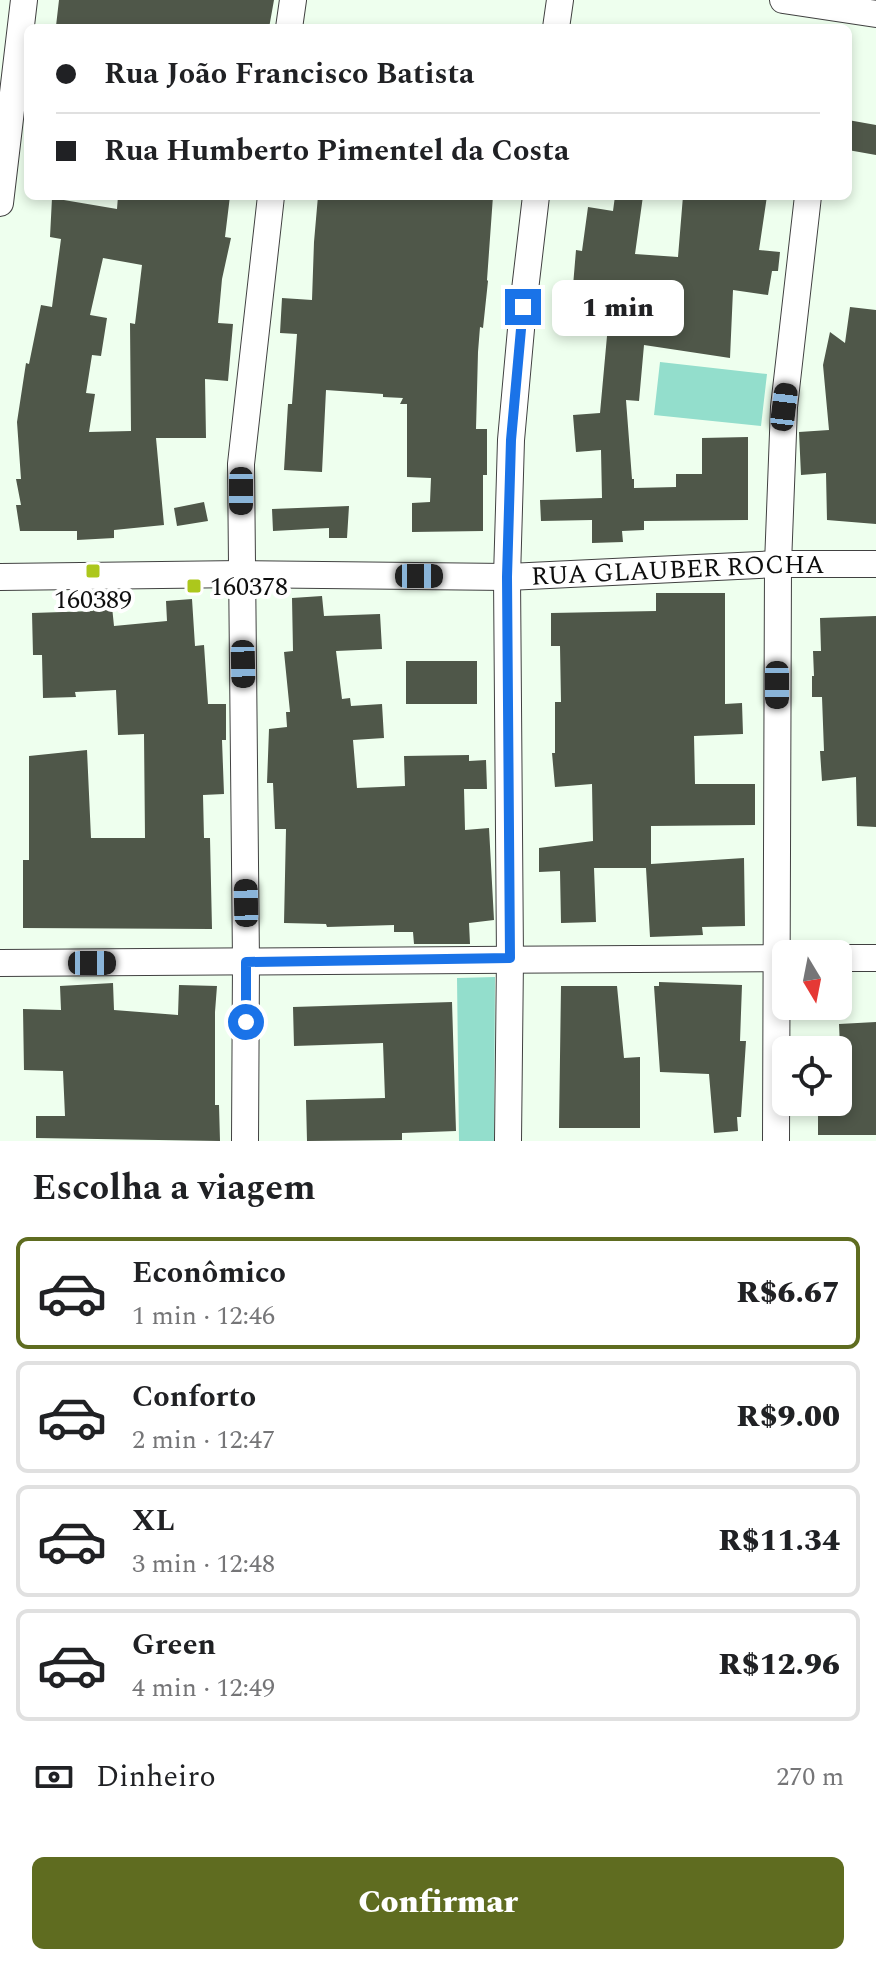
<!DOCTYPE html>
<html lang="pt">
<meta charset="utf-8">
<style>
:root{--surface:#fff;--page:#f2f2f2;--text:#202124;--muted:#757577;--line:#e0e0e0;--accent:#5f6c20}
body{margin:0;font-family:Spectral,serif;background:var(--page);color:var(--text);height:100vh;display:flex;flex-direction:column;font-size:30px;white-space:nowrap}
*{box-sizing:border-box;margin:0}
p{font-size:26px;color:var(--muted)}
.icon{flex:none;width:44px;height:44px;fill:none;stroke:currentColor;stroke-width:2;stroke-linecap:round;stroke-linejoin:round}
.map{position:relative;height:1141px;overflow:hidden}
.drawer{display:flex;flex-direction:column;background:var(--surface);flex:1}
.drawer>*{flex:none}
.top-card{position:absolute;left:24px;top:24px;width:828px;height:176px;border-radius:12px;box-shadow:0 4px 12px #0003;display:grid;align-content:center;height:176px;padding:0 32px;background:var(--surface)}
.needle{width:52px;rotate:170deg}
.buttons{position:absolute;left:772px;top:940px;display:grid;gap:16px}
.buttons a{display:grid;place-items:center;width:80px;height:80px;border-radius:12px;background:var(--surface);box-shadow:0 4px 12px #0003;font-size:40px}
.end{position:absolute;width:36px;height:36px;margin:-18px;border:10px solid #1a73e8;background:#fff;box-shadow:0 0 0 4px #fff}
.from{border-radius:50%}
.bubble{position:absolute;height:56px;border-radius:12px;background:var(--surface);box-shadow:0 4px 12px #0003;font-size:26px;font-weight:800;line-height:56px;text-align:center}
.car{position:absolute;width:24px;height:48px;margin:-24px -12px;border-radius:10px;box-shadow:0 0 6px 2px #0007;background:linear-gradient(#222 24%,#8ab4d8 0 40%,#222 0 76%,#8ab4d8 0 86%,#222 0)}
.top-card b{display:flex;align-items:center;gap:28px;height:76px;font-size:30px}
.top-card b+b{border-top:2px solid var(--line)}
.top-card i{width:20px;height:20px;background:var(--text)}
ul{padding:0;list-style:none}
li{display:flex;align-items:center;gap:24px;height:112px;margin:0 16px 12px;padding:0 16px;border:4px solid var(--line);border-radius:12px}
li div{flex:1}
li b{display:block;font-size:30px}
li em{font-style:normal;font-weight:800}
li.selected{border-color:var(--accent)}
li>.icon{width:72px;height:72px;stroke-width:1.5}
h2{padding:0 32px;font-size:36px;line-height:96px}
.pay{display:flex;align-items:center;gap:20px;height:88px;padding:0 32px;font-size:30px}
.pay p{margin-inline-start:auto}
.cta{display:flex;gap:16px;margin-top:auto;padding:16px 32px}
.cta a{flex:1;height:92px;border-radius:12px;background:var(--accent);color:#fff;font-size:32px;font-weight:800;line-height:92px;text-align:center}
.map>svg:first-child{display:block}
</style>
<div class="map">
<svg width="876" height="1141" viewBox="0 0 876 1141">
<rect width="100%" height="100%" fill="#efe"/>
<!-- forest -->
<path fill="#93decc" d="M 660,362 L 767,374 L 761,426 L 654,415 Z
M 495,977 L 494,1141 L 459,1141 L 457,978 Z"/>
<!-- building -->
<path fill="#4f5749" fill-rule="evenodd" d="M 59,0 L 274,0 L 269,28 L 76,28 L 56,26 Z
M 848,120 L 876,125 L 876,155 L 848,150 Z
M 118,196 L 230,196 L 225,237 L 231,238 L 222,279 L 218,323 L 233,324 L 228,381 L 205,379 L 206,438 L 156,438 L 164,525 L 114,530 L 114,538 L 77,540 L 77,531 L 20,531 L 16,505 L 21,505 L 16,479 L 21,479 L 17,422 L 26,363 L 29,364 L 41,305 L 52,307 L 61,239 L 50,237 L 52,198 L 117,209 ZM 103,258 L 142,265 L 135,324 L 130,323 L 131,431 L 89,432 L 95,394 L 86,393 L 92,355 L 101,356 L 107,318 L 90,315 Z
M 318,196 L 493,196 L 487,280 L 488,281 L 483,328 L 480,327 L 478,352 L 476,429 L 487,429 L 487,475 L 483,475 L 483,531 L 412,532 L 412,503 L 430,502 L 431,478 L 407,477 L 407,404 L 400,404 L 403,398 L 383,397 L 383,394 L 326,390 L 322,472 L 284,470 L 288,404 L 292,404 L 297,334 L 280,333 L 282,298 L 312,300 L 314,242 Z
M 615,196 L 643,196 L 635,254 L 678,257 L 683,196 L 767,196 L 759,250 L 780,252 L 778,271 L 772,271 L 768,295 L 733,290 L 730,358 L 644,345 L 639,401 L 626,400 L 632,479 L 634,479 L 634,488 L 676,487 L 676,474 L 702,474 L 702,438 L 748,437 L 748,520 L 644,521 L 644,530 L 622,531 L 623,542 L 592,543 L 592,520 L 541,521 L 540,500 L 602,498 L 601,450 L 576,452 L 573,415 L 600,413 L 607,336 L 597,335 L 603,288 L 573,286 L 576,250 L 582,251 L 588,207 L 613,211 Z
M 850,307 L 876,310 L 876,524 L 827,520 L 826,473 L 801,475 L 799,432 L 829,430 L 823,365 L 830,332 L 845,343 Z
M 204,502 L 208,521 L 177,526 L 174,508 Z
M 349,506 L 347,538 L 329,538 L 329,528 L 273,531 L 272,509 Z
M 656,593 L 725,593 L 725,704 L 742,703 L 743,734 L 694,736 L 695,784 L 755,784 L 755,825 L 651,826 L 651,864 L 744,858 L 745,926 L 702,927 L 703,935 L 650,937 L 646,868 L 594,868 L 596,922 L 561,923 L 560,871 L 539,872 L 539,848 L 593,841 L 592,784 L 555,787 L 552,753 L 555,753 L 555,702 L 561,702 L 560,646 L 551,646 L 551,613 L 656,611 Z
M 322,596 L 324,616 L 380,614 L 382,649 L 336,651 L 342,699 L 350,698 L 351,706 L 382,704 L 384,738 L 353,740 L 357,788 L 405,786 L 404,756 L 469,755 L 469,761 L 486,760 L 487,789 L 464,789 L 465,830 L 489,828 L 494,920 L 469,923 L 470,944 L 414,944 L 413,932 L 394,932 L 394,925 L 327,927 L 326,924 L 284,923 L 286,829 L 275,829 L 273,783 L 267,783 L 269,729 L 287,727 L 286,712 L 290,712 L 284,652 L 293,651 L 292,598 Z
M 111,597 L 114,626 L 167,621 L 166,601 L 192,599 L 195,646 L 204,645 L 208,704 L 226,704 L 226,740 L 222,740 L 224,794 L 203,795 L 204,838 L 210,838 L 212,929 L 23,928 L 23,860 L 29,860 L 29,756 L 87,750 L 91,838 L 145,838 L 144,734 L 118,735 L 116,690 L 75,692 L 76,697 L 43,698 L 42,655 L 33,655 L 32,613 L 93,611 L 92,599 Z
M 876,616 L 876,827 L 857,826 L 856,777 L 822,781 L 820,751 L 824,751 L 822,697 L 812,697 L 812,676 L 814,676 L 813,651 L 821,651 L 820,618 Z
M 406,661 L 477,661 L 477,704 L 406,704 Z
M 659,982 L 742,985 L 740,1041 L 746,1041 L 741,1117 L 737,1117 L 738,1131 L 714,1133 L 709,1074 L 660,1072 L 654,986 L 659,986 Z
M 113,983 L 114,1010 L 178,1015 L 179,985 L 217,986 L 215,1012 L 215,1105 L 219,1105 L 220,1141 L 36,1138 L 36,1116 L 65,1116 L 63,1071 L 24,1070 L 23,1009 L 61,1010 L 60,986 Z
M 561,986 L 617,986 L 624,1058 L 640,1057 L 640,1128 L 559,1128 Z
M 452,1002 L 456,1131 L 402,1133 L 402,1140 L 307,1141 L 306,1100 L 385,1098 L 383,1043 L 294,1046 L 293,1007 Z
M 876,1022 L 876,1135 L 818,1135 L 818,1102 L 838,1102 L 838,1094 L 842,1094 L 839,1024 Z"/>
<g fill="none" stroke-linecap="round" stroke-linejoin="round">
<defs>
<g id="minor">
<path d="M 783,0 L 876,14"/>
<path d="M 289,28 L 293,0"/>
<path d="M 556,28 L 560,0"/>
<path d="M 0,203 L 24,0"/>
<path id="s1" d="M 0,577 L 242,574 L 507,577 L 778,564 L 876,564"/>
<path d="M 838,958 L 876,958"/>
<path d="M 0,963 L 786,958"/>
<path d="M 245,1141 L 246,962 L 241,464 L 271,196"/>
<path d="M 508,1141 L 510,958 L 507,577 L 511,440 L 523,307 L 536,196"/>
<path d="M 776,1141 L 778,564 L 784,407 L 808,196"/>
</g>
</defs>
<!-- minor casing -->
<use href="#minor" stroke="#414141" stroke-width="28"/>
<!-- minor -->
<use href="#minor" stroke="#fff" stroke-width="26"/>
</g>
<g fill="none" stroke-linecap="round" stroke-linejoin="round">
<!-- route -->
<path stroke="#1a73e8" stroke-width="10" d="M 246,1022 L 246,962 L 510,958 L 507,577 L 511,440 L 523,307"/>
</g>
<!-- markers -->
<g fill="#acc71c" stroke="#fff" stroke-width="3">
<rect x="85" y="563" width="16" height="16" rx="4"/>
<rect x="186" y="578" width="16" height="16" rx="4"/>
</g>
<g text-anchor="middle" stroke-width="8" stroke-linejoin="round" paint-order="stroke">
<!-- street labels -->
<g font-size="26" fill="#0e0e0e" stroke="#fff">
<text dy="9" stroke="none"><textPath href="#s1" startOffset="678">RUA GLAUBER ROCHA</textPath></text>
</g>
<!-- poi labels -->
<g font-size="26" fill="#0e0e0e" stroke="#fff" text-anchor="start">
<text x="210" y="595">160378</text>
<text x="93" y="608" text-anchor="middle">160389</text>
</g>
</g>
</svg>
<div class="buttons">
<a><svg class="needle" viewBox="-14 -14 28 28"><path d="M0-13l5 13h-10z" fill="#e53935"/><path d="M0 13l5-13h-10z" fill="#757577"/></svg></a>
<a><svg class="icon" aria-label="locate" viewBox="0 0 24 24"><circle cx="12" cy="12" r="6"/><path d="M12 2v4M12 18v4M2 12h4M18 12h4"/></svg></a>
</div>
<i class="end from" style="left:246px;top:1022px"></i>
<i class="end" style="left:523px;top:307px"></i>
<div class="bubble" style="left:552px;top:280px;width:132px">1 min</div>
<i class="car" style="left:784px;top:407px;rotate:7deg"></i>
<i class="car" style="left:241px;top:491px;rotate:180deg"></i>
<i class="car" style="left:419px;top:576px;rotate:90deg"></i>
<i class="car" style="left:243px;top:664px;rotate:179deg"></i>
<i class="car" style="left:777px;top:685px;rotate:180deg"></i>
<i class="car" style="left:246px;top:903px;rotate:359deg"></i>
<i class="car" style="left:92px;top:963px;rotate:90deg"></i>
<div class="top-card">
<b><i class="from"></i>Rua João Francisco Batista</b>
<b><i></i>Rua Humberto Pimentel da Costa</b>
</div>
</div>
<section class="drawer">
<h2>Escolha a viagem</h2>
<ul>
<li class="selected"><svg class="icon" aria-label="car" viewBox="0 0 24 24"><path d="M5 17H2v-5l4-1 3-4h7l3 4 3 1v5h-3M9 17h6M6 11h13"/><circle cx="7" cy="17" r="2"/><circle cx="17" cy="17" r="2"/></svg><div><b>Econômico</b><p>1 min · 12:46</p></div><em>R$6.67</em></li>
<li><svg class="icon" aria-label="car" viewBox="0 0 24 24"><path d="M5 17H2v-5l4-1 3-4h7l3 4 3 1v5h-3M9 17h6M6 11h13"/><circle cx="7" cy="17" r="2"/><circle cx="17" cy="17" r="2"/></svg><div><b>Conforto</b><p>2 min · 12:47</p></div><em>R$9.00</em></li>
<li><svg class="icon" aria-label="car" viewBox="0 0 24 24"><path d="M5 17H2v-5l4-1 3-4h7l3 4 3 1v5h-3M9 17h6M6 11h13"/><circle cx="7" cy="17" r="2"/><circle cx="17" cy="17" r="2"/></svg><div><b>XL</b><p>3 min · 12:48</p></div><em>R$11.34</em></li>
<li><svg class="icon" aria-label="car" viewBox="0 0 24 24"><path d="M5 17H2v-5l4-1 3-4h7l3 4 3 1v5h-3M9 17h6M6 11h13"/><circle cx="7" cy="17" r="2"/><circle cx="17" cy="17" r="2"/></svg><div><b>Green</b><p>4 min · 12:49</p></div><em>R$12.96</em></li>
</ul>
<div class="pay"><svg class="icon" aria-label="cash" viewBox="0 0 24 24"><path d="M3 7h18v10H3z"/><circle cx="12" cy="12" r="2"/></svg>Dinheiro<p>270 m</p></div>
<div class="cta"><a>Confirmar</a></div>
</section>
